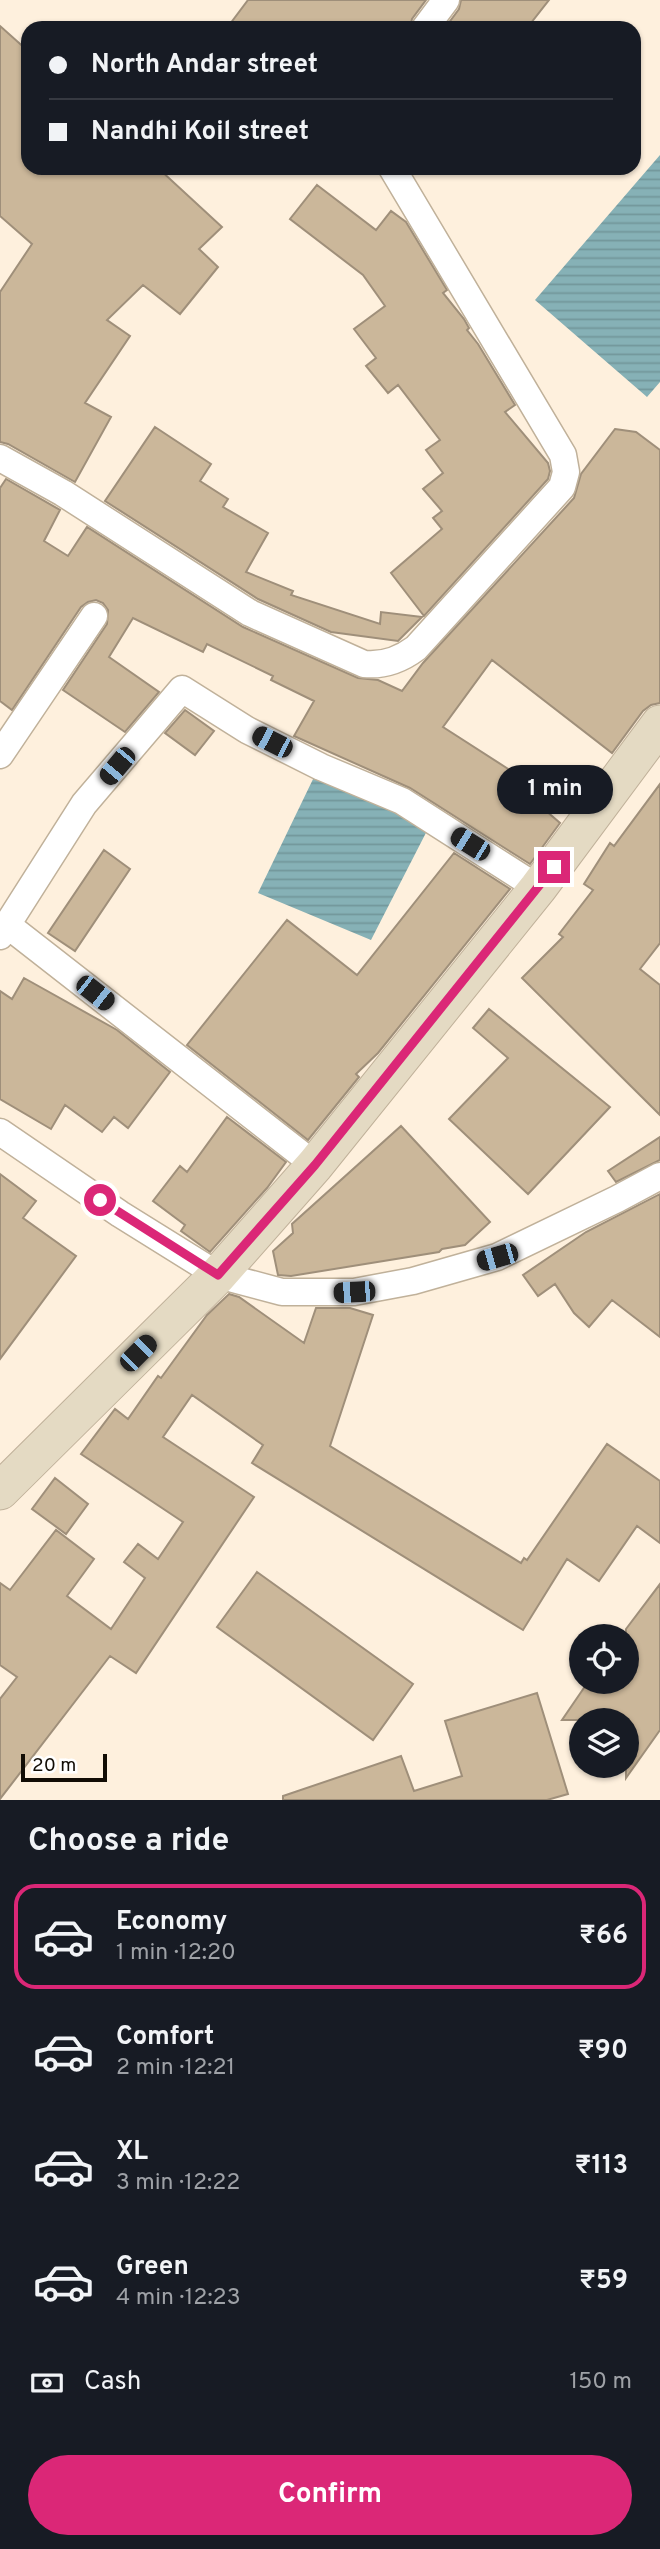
<!DOCTYPE html>
<meta charset="utf-8">
<style>
:root{--surface:#171b24;--page:#242831;--text:#f1f3f6;--muted:#9ea1a6;--line:#363941;--accent:#db2777}
body{margin:0;font-family:Overpass,sans-serif;background:var(--page);color:var(--text);height:100vh;display:flex;flex-direction:column;font-size:26px;white-space:nowrap}
*{box-sizing:border-box;margin:0}
p{font-size:23px;color:var(--muted)}
.icon{flex:none;width:38px;height:38px;fill:none;stroke:currentColor;stroke-width:2;stroke-linecap:round;stroke-linejoin:round}
.map{position:relative;height:1800px;overflow:hidden}
.drawer{display:flex;flex-direction:column;background:var(--surface);flex:1}
.drawer>*{flex:none}
.hud{position:absolute;left:21px;top:21px;width:620px;height:154px;border-radius:21px;box-shadow:0 2px 5px #0004;display:grid;align-content:center;height:154px;padding:0 28px;background:var(--surface)}
.controls{position:absolute;left:569px;top:1624px;display:grid;gap:14px}
.controls a{display:grid;place-items:center;width:70px;height:70px;border-radius:50%;background:var(--surface);box-shadow:0 2px 5px #0004;font-size:35px}
.scale{position:absolute;left:21px;bottom:18px;width:86px;box-sizing:border-box;padding-left:7px;border:4px solid #120d05;border-top:0;font-size:19px;line-height:24px;white-space:nowrap;color:#120d05;-webkit-text-stroke:5px #fff;paint-order:stroke}
.end{position:absolute;width:32px;height:32px;margin:-16px;border:9px solid #db2777;background:#fff;box-shadow:0 0 0 4px #fff}
.from{border-radius:50%}
.bubble{position:absolute;height:49px;border-radius:24px;background:var(--surface);box-shadow:0 2px 5px #0004;font-size:23px;font-weight:700;line-height:49px;text-align:center}
.car{position:absolute;width:21px;height:42px;margin:-21px -10px;border-radius:9px;box-shadow:0 0 5px 2px #0007;background:linear-gradient(#222 24%,#8ab4d8 0 40%,#222 0 76%,#8ab4d8 0 86%,#222 0)}
.hud b{display:flex;align-items:center;gap:24px;height:66px;font-size:26px}
.hud b+b{border-top:2px solid var(--line)}
.hud i{width:18px;height:18px;background:var(--text)}
ul{padding:0;list-style:none}
li{display:flex;align-items:center;gap:21px;height:105px;margin:0 14px 10px;padding:0 14px;border:4px solid transparent;border-radius:21px}
li div{flex:1}
li b{display:block;font-size:26px}
li em{font-style:normal;font-weight:700}
li.current{border-color:var(--accent)}
li>.icon{width:63px;height:63px;stroke-width:1.5}
h2{padding:0 28px;font-size:32px;line-height:84px}
.pay{display:flex;align-items:center;gap:18px;height:77px;padding:0 28px;font-size:26px}
.pay p{margin-inline-start:auto}
.primary-button{display:flex;gap:14px;margin-top:auto;padding:14px 28px}
.primary-button a{flex:1;height:80px;border-radius:42px;background:var(--accent);color:#fff;font-size:28px;font-weight:700;line-height:80px;text-align:center}
.map>svg:first-child{display:block}
</style>
<div class="map">
<svg width="660" height="1800" viewBox="0 0 660 1800">
<defs>
<pattern id="water-rules" width="6" height="5" patternUnits="userSpaceOnUse" patternTransform="scale(1.75)"><rect width="6" height="5" fill="#86b1b6"/><path d="M0 2.5h6" fill="none" stroke="#73979b"/></pattern>
</defs>
<rect width="100%" height="100%" fill="#fef0dd"/>
<!-- water -->
<path fill="url(#water-rules)" d="M 660,155 L 660,382 L 647,397 L 535,300 Z
M 315,775 L 431,823 L 371,940 L 258,893 Z"/>
<!-- building -->
<path fill="#cbb79a" stroke="#9f8f7a" stroke-width="2" d="M 248,0 L 426,0 L 412,19 L 410,28 L 227,28 Z
M 461,0 L 549,0 L 527,28 L 445,28 L 459,9 Z
M 0,26 L 28,51 L 28,168 L 158,168 L 222,227 L 199,249 L 218,267 L 180,314 L 143,285 L 107,320 L 130,336 L 85,403 L 111,417 L 75,482 L 8,444 L 0,442 L 0,292 L 32,244 L 0,216 Z
M 317,185 L 376,230 L 391,211 L 406,222 L 447,290 L 443,293 L 464,319 L 469,328 L 467,330 L 478,344 L 515,405 L 505,412 L 548,463 L 550,471 L 548,479 L 424,616 L 391,573 L 442,529 L 433,518 L 442,511 L 423,489 L 443,473 L 426,450 L 440,440 L 398,385 L 388,393 L 366,366 L 376,358 L 354,329 L 385,306 L 363,275 L 290,219 Z
M 155,427 L 211,464 L 200,481 L 228,499 L 223,507 L 268,533 L 246,572 L 293,591 L 291,595 L 380,624 L 381,612 L 422,617 L 398,641 L 331,632 L 258,599 L 105,501 Z
M 615,429 L 636,432 L 660,450 L 660,703 L 651,705 L 643,711 L 612,753 L 492,660 L 443,727 L 544,792 L 537,803 L 560,823 L 530,864 L 410,788 L 294,736 L 314,701 L 271,680 L 273,676 L 207,644 L 203,652 L 133,618 L 109,657 L 159,692 L 125,732 L 63,690 L 107,624 L 108,610 L 103,603 L 96,600 L 88,602 L 81,607 L 12,710 L 0,701 L 0,488 L 6,479 L 60,510 L 44,541 L 68,556 L 87,527 L 243,627 L 358,678 L 378,680 L 402,691 L 423,663 L 574,498 L 581,474 Z
M 185,710 L 214,731 L 195,755 L 165,733 Z
M 660,784 L 660,943 L 640,969 L 660,985 L 660,1115 L 522,978 L 563,937 L 559,934 L 593,890 L 584,884 L 610,843 L 614,846 Z
M 104,850 L 130,869 L 75,951 L 48,933 Z
M 454,853 L 510,889 L 378,1053 L 356,1074 L 359,1077 L 308,1140 L 187,1045 L 287,920 L 357,975 Z
M 24,978 L 117,1030 L 170,1072 L 128,1128 L 114,1117 L 102,1132 L 65,1105 L 51,1129 L 0,1099 L 0,991 L 12,999 Z
M 489,1009 L 610,1107 L 528,1194 L 449,1119 L 508,1058 L 473,1028 Z
M 227,1117 L 286,1162 L 267,1188 L 210,1252 L 181,1231 L 185,1225 L 153,1201 L 180,1166 L 187,1172 Z
M 401,1126 L 490,1222 L 465,1245 L 442,1249 L 439,1252 L 291,1276 L 278,1275 L 273,1251 L 293,1233 L 292,1224 Z
M 660,1137 L 660,1160 L 616,1182 L 608,1171 Z
M 0,1174 L 36,1201 L 23,1218 L 76,1256 L 0,1359 Z
M 660,1194 L 660,1337 L 612,1300 L 589,1327 L 574,1313 L 555,1284 L 538,1296 L 523,1275 L 586,1232 Z
M 229,1294 L 239,1297 L 304,1343 L 316,1308 L 350,1308 L 373,1315 L 330,1446 L 521,1563 L 524,1558 L 527,1560 L 607,1444 L 660,1481 L 660,1543 L 637,1526 L 599,1581 L 567,1559 L 523,1630 L 252,1463 L 263,1445 L 192,1395 L 163,1437 L 254,1497 L 136,1673 L 110,1656 L 0,1799 L 0,1699 L 17,1677 L 0,1665 L 0,1583 L 10,1590 L 56,1530 L 94,1559 L 67,1596 L 111,1629 L 145,1578 L 124,1562 L 138,1544 L 158,1559 L 183,1522 L 81,1454 L 115,1409 L 128,1419 L 158,1376 L 161,1378 L 207,1315 Z
M 55,1478 L 88,1504 L 66,1534 L 32,1509 Z
M 257,1572 L 413,1684 L 373,1740 L 217,1627 Z
M 660,1584 L 660,1730 L 626,1778 L 626,1720 L 562,1720 L 588,1682 L 626,1682 L 626,1629 Z
M 537,1693 L 568,1794 L 547,1800 L 283,1800 L 283,1796 L 401,1756 L 414,1791 L 462,1776 L 445,1721 Z"/>
<g fill="none" stroke-linecap="round" stroke-linejoin="round">
<defs>
<path id="street" d="M 425,28 L 446,0
M 0,458 L 63,493 L 250,613 L 364,664 C 384,666 400,660 416,648 L 562,487 L 566,472 L 563,455 L 392,168
M 0,755 L 94,616
M 6,924 L 315,1165
M 0,936 L 84,804 L 182,689 L 247,730 L 321,767 L 402,801 L 538,888
M 0,1132 L 120,1214 L 218,1275 L 282,1292 L 354,1292 L 413,1281 L 497,1257 L 617,1199 L 660,1176"/>
<path id="secondary" d="M 0,1491 L 218,1275 L 315,1165 L 538,888 L 660,724"/>
</defs>
<!-- street casing -->
<use href="#street" stroke="#c0b19a" stroke-width="29"/>
<!-- secondary casing -->
<use href="#secondary" stroke="#c0b19a" stroke-width="39"/>
<!-- street -->
<use href="#street" stroke="#fff" stroke-width="26"/>
<!-- secondary -->
<use href="#secondary" stroke="#e4dac3" stroke-width="37"/>
</g>
<g fill="none" stroke-linecap="round" stroke-linejoin="round">
<!-- route -->
<path stroke="#db2777" stroke-width="9" d="M 100,1200 L 218,1275 L 315,1165 L 554,867"/>
</g>
</svg>
<div class="controls">
<a><svg class="icon" aria-label="locate" viewBox="0 0 24 24"><circle cx="12" cy="12" r="6"/><path d="M12 2v4M12 18v4M2 12h4M18 12h4"/></svg></a>
<a><svg class="icon" aria-label="layers" viewBox="0 0 24 24"><path d="M12 4l9 5-9 5-9-5zM3 14l9 5 9-5"/></svg></a>
</div>
<div class="scale">20 m</div>
<i class="end from" style="left:100px;top:1200px"></i>
<i class="end" style="left:554px;top:867px"></i>
<div class="bubble" style="left:497px;top:765px;width:116px">1 min</div>
<i class="car" style="left:272px;top:742px;rotate:297deg"></i>
<i class="car" style="left:117px;top:766px;rotate:220deg"></i>
<i class="car" style="left:470px;top:844px;rotate:302deg"></i>
<i class="car" style="left:95px;top:993px;rotate:128deg"></i>
<i class="car" style="left:497px;top:1257px;rotate:254deg"></i>
<i class="car" style="left:354px;top:1292px;rotate:267deg"></i>
<i class="car" style="left:138px;top:1353px;rotate:45deg"></i>
<div class="hud">
<b><i class="from"></i>North Andar street</b>
<b><i></i>Nandhi Koil street</b>
</div>
</div>
<section class="drawer">
<h2>Choose a ride</h2>
<ul>
<li class="current"><svg class="icon" aria-label="car" viewBox="0 0 24 24"><path d="M5 17H2v-5l4-1 3-4h7l3 4 3 1v5h-3M9 17h6M6 11h13"/><circle cx="7" cy="17" r="2"/><circle cx="17" cy="17" r="2"/></svg><div><b>Economy</b><p>1 min · 12:20</p></div><em>₹66</em></li>
<li><svg class="icon" aria-label="car" viewBox="0 0 24 24"><path d="M5 17H2v-5l4-1 3-4h7l3 4 3 1v5h-3M9 17h6M6 11h13"/><circle cx="7" cy="17" r="2"/><circle cx="17" cy="17" r="2"/></svg><div><b>Comfort</b><p>2 min · 12:21</p></div><em>₹90</em></li>
<li><svg class="icon" aria-label="car" viewBox="0 0 24 24"><path d="M5 17H2v-5l4-1 3-4h7l3 4 3 1v5h-3M9 17h6M6 11h13"/><circle cx="7" cy="17" r="2"/><circle cx="17" cy="17" r="2"/></svg><div><b>XL</b><p>3 min · 12:22</p></div><em>₹113</em></li>
<li><svg class="icon" aria-label="car" viewBox="0 0 24 24"><path d="M5 17H2v-5l4-1 3-4h7l3 4 3 1v5h-3M9 17h6M6 11h13"/><circle cx="7" cy="17" r="2"/><circle cx="17" cy="17" r="2"/></svg><div><b>Green</b><p>4 min · 12:23</p></div><em>₹59</em></li>
</ul>
<div class="pay"><svg class="icon" aria-label="cash" viewBox="0 0 24 24"><path d="M3 7h18v10H3z"/><circle cx="12" cy="12" r="2"/></svg>Cash<p>150 m</p></div>
<div class="primary-button"><a>Confirm</a></div>
</section>
